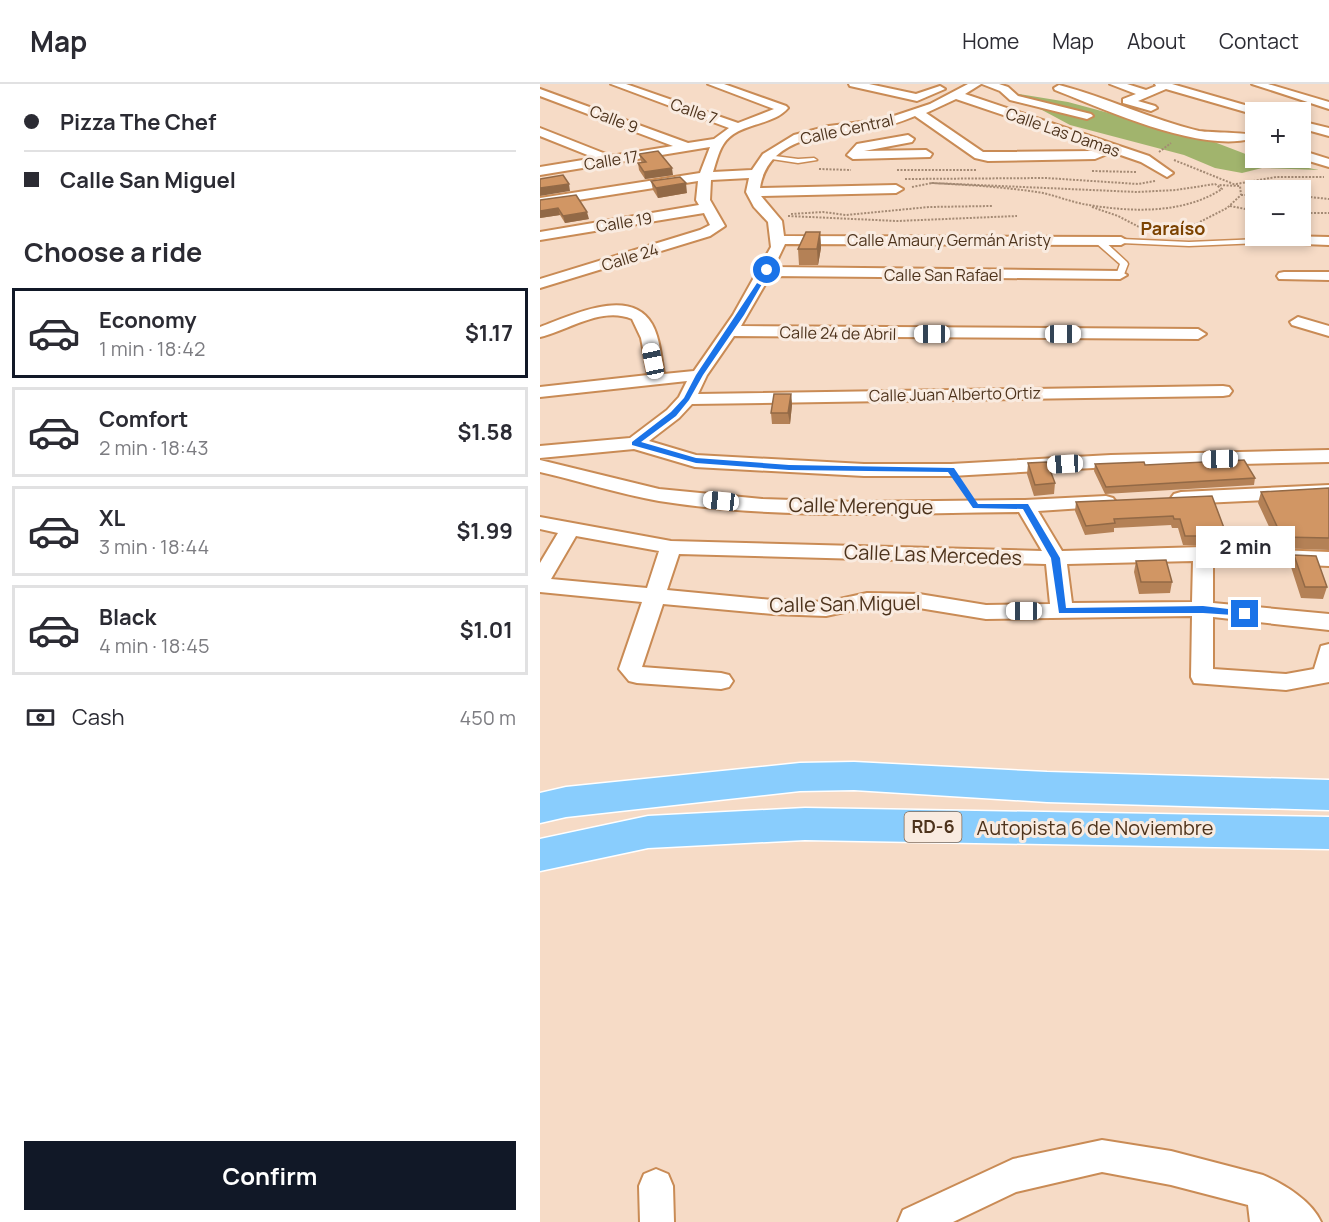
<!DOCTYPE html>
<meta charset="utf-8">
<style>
:root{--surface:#fff;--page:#f2f2f3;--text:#2b2b33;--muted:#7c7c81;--line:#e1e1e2;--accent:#111827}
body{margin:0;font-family:Manrope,sans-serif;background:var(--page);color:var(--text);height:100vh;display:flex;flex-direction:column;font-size:22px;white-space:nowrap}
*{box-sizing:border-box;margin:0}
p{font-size:20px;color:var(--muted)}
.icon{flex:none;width:33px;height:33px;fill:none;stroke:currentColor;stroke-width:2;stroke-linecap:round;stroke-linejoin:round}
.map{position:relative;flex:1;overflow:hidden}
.details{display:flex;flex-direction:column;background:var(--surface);width:540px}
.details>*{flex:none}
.banner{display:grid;align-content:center;height:132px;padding:0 24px;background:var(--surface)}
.controls{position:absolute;left:705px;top:18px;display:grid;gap:12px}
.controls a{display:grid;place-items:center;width:66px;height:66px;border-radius:0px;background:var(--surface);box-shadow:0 3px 9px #0003;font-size:30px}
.end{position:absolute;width:27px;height:27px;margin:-14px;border:8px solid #1a73e8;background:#fff;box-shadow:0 0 0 3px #fff}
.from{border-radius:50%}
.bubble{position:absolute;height:42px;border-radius:0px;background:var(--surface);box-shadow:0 3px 9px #0003;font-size:20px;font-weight:700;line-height:42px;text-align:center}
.car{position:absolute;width:18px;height:36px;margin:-18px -9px;border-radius:8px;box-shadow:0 0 4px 2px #0007;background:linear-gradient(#fff 24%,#345 0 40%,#fff 0 76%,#345 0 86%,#fff 0)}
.banner b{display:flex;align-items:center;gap:21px;height:57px;font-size:22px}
.banner b+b{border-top:2px solid var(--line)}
.banner i{width:15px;height:15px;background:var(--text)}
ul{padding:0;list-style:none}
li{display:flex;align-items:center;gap:18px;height:90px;margin:0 12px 9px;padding:0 12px;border:3px solid var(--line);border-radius:0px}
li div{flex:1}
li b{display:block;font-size:22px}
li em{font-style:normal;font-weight:700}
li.selected{border-color:var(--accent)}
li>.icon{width:54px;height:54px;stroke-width:1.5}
h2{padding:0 24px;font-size:27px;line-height:72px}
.pay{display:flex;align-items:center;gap:15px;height:66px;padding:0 24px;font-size:22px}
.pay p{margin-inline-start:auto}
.action{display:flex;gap:12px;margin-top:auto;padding:12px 24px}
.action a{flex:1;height:69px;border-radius:0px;background:var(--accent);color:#fff;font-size:24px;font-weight:700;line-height:69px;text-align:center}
header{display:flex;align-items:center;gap:36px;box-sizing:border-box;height:84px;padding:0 30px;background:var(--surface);border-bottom:2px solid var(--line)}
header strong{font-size:28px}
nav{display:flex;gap:33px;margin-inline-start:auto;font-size:21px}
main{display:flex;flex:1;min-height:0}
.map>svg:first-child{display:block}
</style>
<header>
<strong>Map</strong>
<nav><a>Home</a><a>Map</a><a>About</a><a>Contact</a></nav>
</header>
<main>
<section class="details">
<div class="banner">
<b><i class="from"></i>Pizza The Chef</b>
<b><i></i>Calle San Miguel</b>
</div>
<h2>Choose a ride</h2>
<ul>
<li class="selected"><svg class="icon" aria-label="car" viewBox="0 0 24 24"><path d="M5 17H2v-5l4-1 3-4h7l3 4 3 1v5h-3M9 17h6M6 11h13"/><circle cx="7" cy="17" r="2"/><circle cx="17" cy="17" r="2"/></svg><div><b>Economy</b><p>1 min · 18:42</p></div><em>$1.17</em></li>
<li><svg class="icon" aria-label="car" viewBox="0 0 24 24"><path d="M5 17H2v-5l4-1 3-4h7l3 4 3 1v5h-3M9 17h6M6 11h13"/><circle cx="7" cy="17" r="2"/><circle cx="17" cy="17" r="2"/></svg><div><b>Comfort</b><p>2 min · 18:43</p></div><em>$1.58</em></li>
<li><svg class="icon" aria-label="car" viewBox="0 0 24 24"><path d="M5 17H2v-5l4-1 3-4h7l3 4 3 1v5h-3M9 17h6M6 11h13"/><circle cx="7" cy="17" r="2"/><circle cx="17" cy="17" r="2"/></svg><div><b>XL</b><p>3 min · 18:44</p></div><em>$1.99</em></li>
<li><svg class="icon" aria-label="car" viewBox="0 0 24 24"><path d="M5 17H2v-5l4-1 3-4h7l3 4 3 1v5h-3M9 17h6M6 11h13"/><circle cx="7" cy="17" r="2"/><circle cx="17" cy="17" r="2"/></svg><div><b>Black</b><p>4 min · 18:45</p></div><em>$1.01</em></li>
</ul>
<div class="pay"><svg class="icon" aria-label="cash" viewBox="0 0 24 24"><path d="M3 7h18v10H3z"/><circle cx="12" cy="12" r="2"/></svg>Cash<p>450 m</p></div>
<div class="action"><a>Confirm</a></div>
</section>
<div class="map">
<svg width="789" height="1138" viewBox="0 0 789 1138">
<rect width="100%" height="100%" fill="#f6dbc6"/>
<!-- forest -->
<path fill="#a1b46d" d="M 455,6 L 528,18 L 669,56 L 716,74 L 779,86 L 722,84 L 702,89 L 675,84 L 644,71 L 530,41 L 502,26 Z"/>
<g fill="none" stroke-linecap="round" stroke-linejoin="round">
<defs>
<path id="service" d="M 227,71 L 258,75 L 274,74 L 277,76 L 258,79 L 225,74 L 224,73 Z
M 742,154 L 745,154 L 745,158 L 649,162 L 581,159 L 577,157 L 581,155 L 649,158 Z
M 556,155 L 562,155 L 587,178 L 588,180 L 583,193 L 576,191 L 580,180 L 556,159 Z"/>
<path id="minor" d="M 71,0 L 86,0 L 198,39 L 234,25 L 168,0 L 184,0 L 246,22 L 248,24 C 232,43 197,38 183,61 C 178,69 176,79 173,88 L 212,86 L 223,70 L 254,51 L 289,42 L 345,35 L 390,20 L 428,0 L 441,0 L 425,10 L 609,72 L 633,89 L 627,93 L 601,78 L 572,68 L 555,75 L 448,77 L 435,74 L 375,32 C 367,35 358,39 349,41 C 305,51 229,45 220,104 L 356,101 L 363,105 L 356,109 L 221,112 L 242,137 L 244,152 L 581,153 L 588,157 L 581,161 L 245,160 L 234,183 L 580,187 L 587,191 L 580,195 L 230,192 L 201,242 L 658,245 L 666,250 L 658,255 L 194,252 L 167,291 L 158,310 L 683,302 L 689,303 L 692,307 L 689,311 L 683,312 L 152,320 L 139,334 L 109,357 L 156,371 L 324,380 L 411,380 L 571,371 L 789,366 L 789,378 L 571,383 L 411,392 L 324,392 L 155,383 L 94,365 L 0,374 L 0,362 L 90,354 L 127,326 L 139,313 L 147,297 L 0,313 L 0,303 L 108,291 L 101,254 L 92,235 C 62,222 29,246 0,253 L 0,243 C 31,232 90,202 112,240 C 120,254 121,274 124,290 L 154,287 L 193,231 L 231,163 L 228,138 L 214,123 L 206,108 L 209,94 L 171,96 L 170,116 L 185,142 L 170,152 L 0,204 L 0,195 L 160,146 L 170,141 L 164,129 L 0,156 L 0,148 L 159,121 L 156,116 L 158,97 L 0,122 L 0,114 L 160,89 L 170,63 L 0,91 L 0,83 L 55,74 L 0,52 L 0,44 L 71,72 L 133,62 L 0,12 L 0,5 L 148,59 L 174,55 L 189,44 ZM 416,15 L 561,64 L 553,67 L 443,68 L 386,29 Z
M 309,0 L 329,0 L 376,10 L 400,2 L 405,5 L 377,17 L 310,2 Z
M 442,0 L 459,0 L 468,3 L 478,12 L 551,30 L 553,32 L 547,35 L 470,16 L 460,7 Z
M 570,0 L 587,0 L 606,6 L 616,2 L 615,0 L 632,0 L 722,26 L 724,28 L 716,28 L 716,31 L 626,5 L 598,17 L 615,22 L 617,24 L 611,27 L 583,19 L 583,15 L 596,10 Z
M 712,0 L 728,0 L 789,18 L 789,25 Z
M 519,1 C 567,13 611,36 659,47 C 671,49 709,48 713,52 L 711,55 C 657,68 567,26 515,6 L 514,4 Z
M 760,37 L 789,44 L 789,52 L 760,44 Z
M 368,51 L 374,55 L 372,58 L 324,67 L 386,66 L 392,70 L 390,73 L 313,75 L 307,71 L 317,60 Z
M 760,66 L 789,75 L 789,83 L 759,74 L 760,74 Z
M 742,152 L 789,153 L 789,161 L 737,159 L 735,156 Z
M 744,188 L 789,188 L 789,196 L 739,195 L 737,192 L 739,189 Z
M 758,233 L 789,242 L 789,252 L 752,241 L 750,238 Z
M 0,376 L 119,405 L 222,415 L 315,418 L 485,416 L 566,412 L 573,414 L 576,418 L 573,422 L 498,427 L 522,467 L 663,463 L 789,468 L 789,482 L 673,477 L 673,519 L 789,530 L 789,546 L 673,533 L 673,585 L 746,590 L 774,585 L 781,562 L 789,560 L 789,598 L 746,606 L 654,599 L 651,593 L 652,532 L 446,535 L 379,524 L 327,523 L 286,532 L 233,530 L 123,520 L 102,583 L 181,589 L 189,591 L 193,597 L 189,603 L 181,605 L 97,599 L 89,597 L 79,585 L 102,518 L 0,508 L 0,479 L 18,449 L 0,445 L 0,433 L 131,457 L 502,467 L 479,428 C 360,429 237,436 119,417 C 79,410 39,397 0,388 ZM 36,452 L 119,467 L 107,504 L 11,495 ZM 139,470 L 506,480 L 510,520 L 446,521 L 379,510 L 327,509 L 286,518 L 233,516 L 127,506 ZM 653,477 L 652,518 L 532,519 L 527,480 Z
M 789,401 L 789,413 L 641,420 L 634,418 L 631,414 L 634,410 L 641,408 Z
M 562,1056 L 631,1067 L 723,1091 C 744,1100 772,1117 781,1138 L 710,1138 L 708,1121 L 631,1101 L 562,1088 L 476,1108 L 413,1138 L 358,1138 L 363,1126 L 473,1075 Z
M 116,1085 L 128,1090 L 133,1102 L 134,1138 L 100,1138 L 99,1102 L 104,1090 Z"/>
<path id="motorway" d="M 314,678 L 507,688 L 789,696 L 789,726 L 507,718 L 314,706 L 260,707 L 26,733 L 0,739 L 0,709 L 26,703 L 260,679 Z
M 265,724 L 789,733 L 789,765 L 265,756 L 108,764 L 0,787 L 0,755 L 108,732 Z"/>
</defs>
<!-- service casing -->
<use href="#service" stroke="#c98b55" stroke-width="3"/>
<!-- minor casing -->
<use href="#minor" stroke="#c98b55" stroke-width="4"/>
<!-- motorway casing -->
<use href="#motorway" stroke="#fff" stroke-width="3"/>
<!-- path -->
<path stroke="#a48a74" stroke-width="2" stroke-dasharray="2 1.5" stroke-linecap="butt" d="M 619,68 L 631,59
M 634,76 L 696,101
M 279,85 L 311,86
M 357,86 L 437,86
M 552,87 L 596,88
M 365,95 L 506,94 L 598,100 L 615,97
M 392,99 L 597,108 L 636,106 L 675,100 L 682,105 C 642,131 588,128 543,120 C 529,117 516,112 503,109 C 466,103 429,101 392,99 Z
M 696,100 L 736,93 L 784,93
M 372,103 L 392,99
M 701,111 L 716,111
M 760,112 L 789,115
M 690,122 L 716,127
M 552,123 L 578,132 L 603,145
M 760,129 L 789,129
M 251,130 L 283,128 L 306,131 L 389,123 L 452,122
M 248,132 L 357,137 L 477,132
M 652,148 L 654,141 L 687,124 L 701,111 L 700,102 L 678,101"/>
<!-- service -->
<use href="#service" fill="#fff" fill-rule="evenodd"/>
<!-- minor -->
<use href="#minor" fill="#fff" fill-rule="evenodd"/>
<!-- motorway -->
<use href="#motorway" fill="#89cdfd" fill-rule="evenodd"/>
</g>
<!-- wall -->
<path fill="#b48156" d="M 99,70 L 133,91 L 105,95 L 99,86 L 98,79 L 102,79 L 101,77 Z
M 111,97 L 147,109 L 118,114 L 113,106 Z
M 0,116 L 49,135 L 25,139 L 20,131 L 0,134 Z
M 280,148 L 281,164 L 278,181 L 259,181 L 258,165 Z
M 251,310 L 252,321 L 250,340 L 232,340 L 231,329 Z
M 488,379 L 515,399 L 514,410 L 494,412 L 487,390 Z
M 555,380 L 605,381 L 715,394 L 714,401 L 565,410 L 554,387 Z
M 789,404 L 789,466 L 739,464 L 718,419 L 721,408 Z
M 672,412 L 687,452 L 685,462 L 643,461 L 638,444 L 632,444 L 631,441 L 574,444 L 574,448 L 545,451 L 535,427 L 536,418 Z
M 754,471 L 787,503 L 783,515 L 761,514 L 751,483 Z
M 596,477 L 632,498 L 630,509 L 599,510 L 594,488 Z"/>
<!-- shaded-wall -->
<path fill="#926946" d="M 132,84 L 133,91 L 105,95 L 104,88 Z
M 146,99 L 147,109 L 118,114 L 116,104 Z
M 29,100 L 30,107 L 0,112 L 0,104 Z
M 18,124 L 20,131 L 0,134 L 0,127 Z
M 47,128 L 49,135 L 25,139 L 23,132 Z
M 280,148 L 281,164 L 278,181 L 277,165 Z
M 251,310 L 252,321 L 250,340 L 248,329 Z"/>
<!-- building -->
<path fill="#d19664" stroke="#926946" stroke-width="1.5" d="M 118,67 L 132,84 L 104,88 L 98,79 L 106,78 L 99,70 Z
M 23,91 L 29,100 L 0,104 L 0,95 Z
M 140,93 L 146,99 L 116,104 L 111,97 Z
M 36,111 L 47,128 L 23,132 L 18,124 L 0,127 L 0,116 Z
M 266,148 L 280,148 L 277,165 L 258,165 Z
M 234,310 L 251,310 L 248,329 L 231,329 Z
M 704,376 L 715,394 L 566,403 L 555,380 L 604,378 L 605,381 Z
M 507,378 L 515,399 L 495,401 L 488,379 Z
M 789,404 L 789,454 L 742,453 L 721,408 Z
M 672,412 L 687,452 L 645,452 L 640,435 L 634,435 L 633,432 L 574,435 L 575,439 L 546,442 L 536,418 Z
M 754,471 L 776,472 L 787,503 L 765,503 Z
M 626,476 L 632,498 L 601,498 L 596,477 Z"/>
<!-- route -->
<path fill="#1a73e8" d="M 227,184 L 230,186 L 204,231 L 163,291 L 149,316 L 136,332 L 101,358 L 156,374 L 249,381 L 414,384 L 438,420 L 488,420 L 520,474 L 526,524 L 663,522 L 705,527 L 708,528 L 708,532 L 663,529 L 519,529 L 511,474 L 483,425 L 433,424 L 408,388 L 249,386 L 156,379 L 92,361 L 92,358 L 131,328 L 144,314 L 156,291 Z"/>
<g text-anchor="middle" stroke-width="6" stroke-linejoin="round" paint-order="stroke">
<!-- far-street labels -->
<g font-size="16" fill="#4d331c" stroke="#f9ebe0">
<text transform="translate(154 27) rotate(19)" y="6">Calle 7</text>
<text transform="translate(74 35) rotate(21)" y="6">Calle 9</text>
<text transform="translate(307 45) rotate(-12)" y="6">Calle Central</text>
<text transform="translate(523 48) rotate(19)" y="6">Calle Las Damas</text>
<text transform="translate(71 76) rotate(-9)" y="6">Calle 17</text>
<text transform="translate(84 138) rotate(-9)" y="6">Calle 19</text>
<text x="409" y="162">Calle Amaury Germán Aristy</text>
<text transform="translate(90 173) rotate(-17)" y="6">Calle 24</text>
<text x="403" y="197">Calle San Rafael</text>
<text transform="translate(298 249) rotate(1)" y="6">Calle 24 de Abril</text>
<text transform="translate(415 310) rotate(-1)" y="6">Calle Juan Alberto Ortiz</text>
</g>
<!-- far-neighbourhood labels -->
<g font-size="18" font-weight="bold" fill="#7b4200" stroke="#f9ebe0">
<text x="633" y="151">Paraíso</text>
</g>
<!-- shield labels -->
<rect fill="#f9ebe0" stroke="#816a57" stroke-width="1.5" x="364.5" y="728" width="57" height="30" rx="4.5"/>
<g font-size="18" font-weight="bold" fill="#4d331c">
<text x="393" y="749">RD-6</text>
</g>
<!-- street labels -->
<g font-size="20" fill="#4d331c" stroke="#f9ebe0">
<text transform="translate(321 422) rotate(1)" y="7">Calle Merengue</text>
<text transform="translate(393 471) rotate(2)" y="7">Calle Las Mercedes</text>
<text transform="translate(305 520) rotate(-1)" y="7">Calle San Miguel</text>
<text x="555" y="751">Autopista 6 de Noviembre</text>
</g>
</g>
</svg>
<div class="controls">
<a>+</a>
<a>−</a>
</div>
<i class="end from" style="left:227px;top:186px"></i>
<i class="end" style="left:705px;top:530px"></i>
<div class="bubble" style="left:656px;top:442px;width:99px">2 min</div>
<i class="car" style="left:392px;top:250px;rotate:270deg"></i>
<i class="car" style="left:523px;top:250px;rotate:90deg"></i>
<i class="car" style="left:113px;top:277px;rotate:348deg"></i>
<i class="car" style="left:680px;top:375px;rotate:269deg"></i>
<i class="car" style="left:525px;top:380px;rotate:267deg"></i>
<i class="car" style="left:181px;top:417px;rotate:276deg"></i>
<i class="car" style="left:484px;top:527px;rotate:270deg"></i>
</div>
</main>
